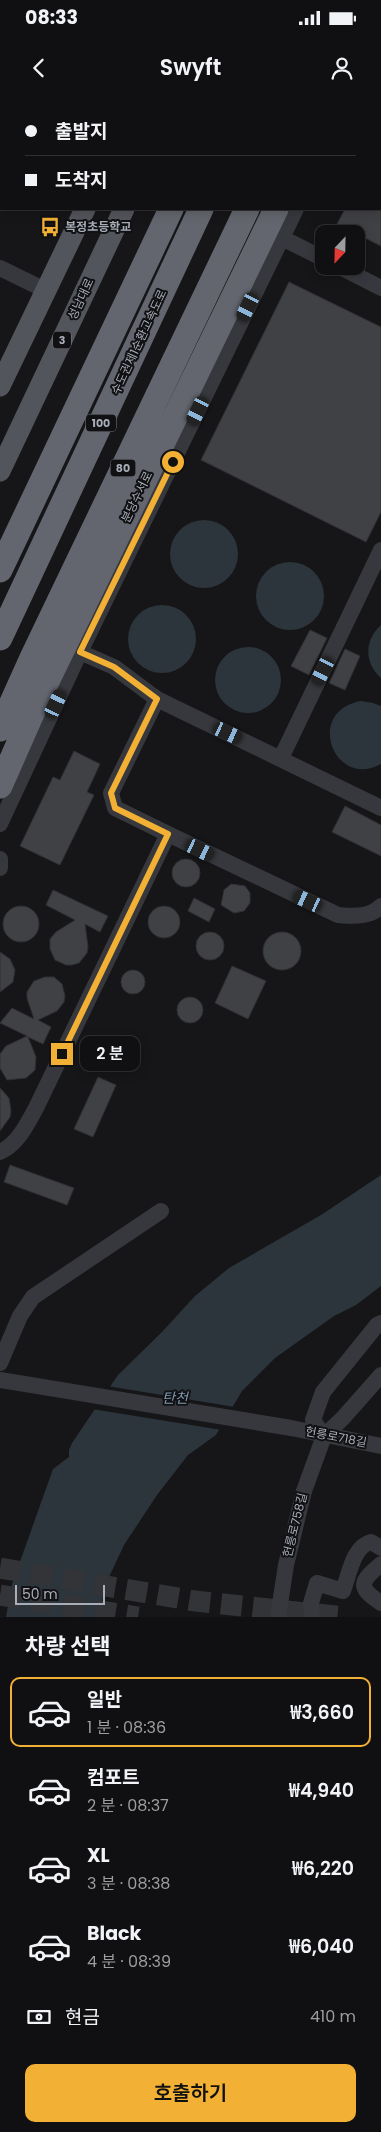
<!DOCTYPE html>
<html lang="ko">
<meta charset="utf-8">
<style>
:root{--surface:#101012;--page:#19191b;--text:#f1f3f6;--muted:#9c9d9f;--line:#303032;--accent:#f2b134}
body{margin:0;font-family:Poppins,"Noto Sans KR",sans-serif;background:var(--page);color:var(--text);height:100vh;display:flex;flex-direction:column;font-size:19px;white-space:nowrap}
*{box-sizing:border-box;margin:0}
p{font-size:16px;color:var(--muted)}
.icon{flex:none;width:28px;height:28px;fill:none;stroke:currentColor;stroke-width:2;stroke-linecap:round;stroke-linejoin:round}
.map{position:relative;height:1517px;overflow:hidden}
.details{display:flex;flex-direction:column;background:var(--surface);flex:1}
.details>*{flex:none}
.banner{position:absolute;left:0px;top:0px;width:381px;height:110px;box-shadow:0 2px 12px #0003,0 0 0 1px var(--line);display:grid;align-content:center;height:110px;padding:0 25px;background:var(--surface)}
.needle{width:32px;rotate:202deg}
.tools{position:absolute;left:315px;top:125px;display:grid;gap:10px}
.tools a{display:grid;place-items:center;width:50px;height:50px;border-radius:10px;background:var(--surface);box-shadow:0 2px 12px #0003,0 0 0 1px var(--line);font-size:25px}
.scale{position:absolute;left:15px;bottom:12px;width:90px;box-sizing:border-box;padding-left:5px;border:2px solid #a8adb8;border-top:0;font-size:14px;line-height:18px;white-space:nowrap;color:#a8adb8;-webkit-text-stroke:4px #111113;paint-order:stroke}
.end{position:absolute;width:22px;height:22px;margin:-11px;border:6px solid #f2b134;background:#111;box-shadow:0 0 0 2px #111}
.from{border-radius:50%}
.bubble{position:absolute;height:35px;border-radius:10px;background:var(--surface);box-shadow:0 2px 12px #0003,0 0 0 1px var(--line);font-size:16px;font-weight:600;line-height:35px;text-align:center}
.car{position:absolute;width:15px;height:30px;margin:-15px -8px;border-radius:6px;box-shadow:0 0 4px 1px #0007;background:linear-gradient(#222 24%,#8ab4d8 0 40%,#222 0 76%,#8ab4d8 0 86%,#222 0)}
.banner b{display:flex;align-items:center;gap:18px;height:48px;font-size:19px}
.banner b+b{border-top:1px solid var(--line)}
.banner i{width:12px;height:12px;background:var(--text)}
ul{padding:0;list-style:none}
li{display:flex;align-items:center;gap:15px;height:70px;margin:0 10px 8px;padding:0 15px;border:2px solid transparent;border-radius:10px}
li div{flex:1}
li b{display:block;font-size:19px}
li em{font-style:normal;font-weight:600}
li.active{border-color:var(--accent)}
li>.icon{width:45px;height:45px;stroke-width:1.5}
h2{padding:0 25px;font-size:22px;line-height:60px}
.pay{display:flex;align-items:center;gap:12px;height:55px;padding:0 25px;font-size:19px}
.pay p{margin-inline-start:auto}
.button{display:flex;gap:10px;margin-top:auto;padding:10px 25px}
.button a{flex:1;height:58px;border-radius:10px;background:var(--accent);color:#111;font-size:20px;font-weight:600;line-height:58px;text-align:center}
.status{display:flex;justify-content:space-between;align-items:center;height:35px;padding:0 25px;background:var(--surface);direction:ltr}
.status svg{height:14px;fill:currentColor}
header{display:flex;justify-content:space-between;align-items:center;height:65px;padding:0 25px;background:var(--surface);font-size:22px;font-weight:600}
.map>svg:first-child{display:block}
</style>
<div class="status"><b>08:33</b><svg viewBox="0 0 49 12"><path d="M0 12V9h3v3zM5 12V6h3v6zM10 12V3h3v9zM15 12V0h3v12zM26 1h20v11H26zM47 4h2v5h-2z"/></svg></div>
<header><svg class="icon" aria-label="back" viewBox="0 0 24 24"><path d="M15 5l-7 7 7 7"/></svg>Swyft<svg class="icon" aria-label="person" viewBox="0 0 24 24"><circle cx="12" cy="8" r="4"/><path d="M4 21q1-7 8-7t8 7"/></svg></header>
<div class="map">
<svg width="381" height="1517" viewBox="0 0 381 1517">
<rect width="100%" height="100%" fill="#161618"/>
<!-- water -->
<path fill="#2c353c" d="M170 454a34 34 0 1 1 68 0a34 34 0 1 1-68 0Z
M256 496a34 34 0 1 1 68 0a34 34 0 1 1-68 0Z
M128 539a34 34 0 1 1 68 0a34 34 0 1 1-68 0Z
M 381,525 L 381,578 C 364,563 364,540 381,525 Z
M215 580a33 33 0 1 1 66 0a33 33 0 1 1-66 0Z
M 361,601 L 373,603 L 381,606 L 381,664 C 334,690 304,611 361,601 Z
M 381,1075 L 381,1186 L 356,1205 L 334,1216 L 275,1258 L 242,1291 L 216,1335 L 188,1355 L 157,1395 L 124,1445 L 110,1475 L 97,1517 L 6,1517 L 12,1484 L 53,1369 L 69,1357 L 69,1350 L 72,1343 L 118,1275 L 162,1232 L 195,1196 L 229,1168 L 321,1115 Z"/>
<!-- pier -->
<path fill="#161618" d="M 107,1286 L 235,1307 L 222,1330 L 92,1309 Z"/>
<!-- building -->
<path fill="#404145" stroke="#303034" d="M 345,109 L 381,109 L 381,146 L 337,124 Z
M 289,182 L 381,227 L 381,412 L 366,442 L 201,360 Z
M 310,530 L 327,538 L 309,575 L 291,566 Z
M 345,549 L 360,556 L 345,590 L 329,583 Z
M 74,651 L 100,664 L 87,692 L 94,695 L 60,765 L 20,746 L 53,677 L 60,680 Z
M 345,706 L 381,725 L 381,756 L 332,732 Z
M172 773a14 14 0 1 1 28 0a14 14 0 1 1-28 0Z
M 231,784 L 245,786 L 250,793 L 250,803 L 244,811 L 234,813 L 221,805 L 224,790 Z
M 53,790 L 108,816 L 100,832 L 85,824 L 88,847 L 87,853 L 79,863 L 72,865 L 66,865 L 55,860 L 50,849 L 50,839 L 56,832 L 75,820 L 46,805 Z
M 194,798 L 215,809 L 209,822 L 188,811 Z
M3 824a18 18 0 1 1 36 0a18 18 0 1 1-36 0Z
M148 822a16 16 0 1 1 32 0a16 16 0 1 1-32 0Z
M263 851a19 19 0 1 1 38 0a19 19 0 1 1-38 0Z
M196 846a14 14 0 1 1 28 0a14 14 0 1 1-28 0Z
M 0,852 L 10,859 L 15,870 L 13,882 L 0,892 Z
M 232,866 L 266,881 L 248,919 L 215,903 Z
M121 882a12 12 0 1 1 24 0a12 12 0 1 1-24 0Z
M 45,877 L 54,877 L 62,884 L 65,896 L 64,902 L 57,911 L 38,920 L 51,927 L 43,944 L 28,937 L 36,957 L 35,970 L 26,978 L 7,980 L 0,968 L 0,954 L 6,946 L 27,936 L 0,923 L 12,908 L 34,919 L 27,898 L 27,892 L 34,881 Z
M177 910a13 13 0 1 1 26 0a13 13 0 1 1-26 0Z
M 98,977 L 116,985 L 93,1037 L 74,1029 Z
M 0,988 L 9,998 L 11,1011 L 10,1017 L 0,1031 Z
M 10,1065 L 74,1088 L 67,1105 L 4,1082 Z"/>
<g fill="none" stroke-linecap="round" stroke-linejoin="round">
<!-- major-tunnel -->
<path stroke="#333438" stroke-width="21" stroke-dasharray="21 11" stroke-linecap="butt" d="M 0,1468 L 195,1501 L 344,1517
M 0,1495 L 138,1517"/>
<!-- minor -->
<path stroke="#37383d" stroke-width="16" d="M 380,60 L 381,60
M 282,138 L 324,159
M 338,166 L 381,188
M 0,168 L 45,190
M 80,552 L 114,567 L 157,599 L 381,708
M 281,658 L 381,450
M 0,724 L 80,552 L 296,109
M 168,734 L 338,815 C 353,816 370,818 381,806
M 0,759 L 0,768
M 0,1052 C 18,1044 27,1024 36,1008 L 168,734 L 115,708 L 111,693 L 157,599
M 0,1263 L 20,1216 L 33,1197 L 161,1111
M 0,1280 L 291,1328 L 381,1346
M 324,1336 L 313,1320 L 323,1292 L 377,1225 L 381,1223
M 381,1464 C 361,1481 356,1487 381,1503
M 278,1517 L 286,1465 L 304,1391 L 324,1336 L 343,1318 L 381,1275
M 312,1517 L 311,1503 L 317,1483 L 343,1491 C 349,1475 353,1446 371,1442 L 381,1448"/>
<!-- major -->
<path stroke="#53555c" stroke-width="21" d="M 138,1 L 138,0
M 175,1 L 176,0
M 0,286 L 85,109
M 0,371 L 124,109"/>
<!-- highway -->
<path stroke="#63666e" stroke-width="25" d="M 222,1 L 223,0
M 254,1 L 255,0
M 299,1 L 299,0
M 328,1 L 328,0
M 0,470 L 171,109
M 0,538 L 201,109
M 0,629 L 32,558 L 247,109
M 0,686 L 37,602 L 276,109"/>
</g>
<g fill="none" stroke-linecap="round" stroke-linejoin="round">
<!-- route -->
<path stroke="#f2b134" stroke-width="6" d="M 62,954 L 168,734 L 115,708 L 111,693 L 157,599 L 114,567 L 80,552 L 173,362"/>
</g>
<!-- icons -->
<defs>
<symbol id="bus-bare" viewBox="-9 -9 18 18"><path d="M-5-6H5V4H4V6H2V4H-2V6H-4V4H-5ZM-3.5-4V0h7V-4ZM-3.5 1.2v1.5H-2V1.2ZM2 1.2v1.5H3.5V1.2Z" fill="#f2b134" stroke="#111113" stroke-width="2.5" paint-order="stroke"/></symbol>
</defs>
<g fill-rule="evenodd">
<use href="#bus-bare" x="36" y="113" width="28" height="28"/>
</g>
<g text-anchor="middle" stroke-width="4" stroke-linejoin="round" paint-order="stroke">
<!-- shield labels -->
<g fill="#111113" stroke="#7b7e86" stroke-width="1">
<rect x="53" y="231.5" width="18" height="17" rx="4"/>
<rect x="86" y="314.5" width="30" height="17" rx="4"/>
<rect x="110.5" y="359.5" width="25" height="17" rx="4"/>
</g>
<g font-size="11" font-weight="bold" fill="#a8adb8">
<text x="62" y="244">3</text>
<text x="101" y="327">100</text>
<text x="123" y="372">80</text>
</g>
<!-- poi labels -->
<g font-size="12" font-weight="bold" fill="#a8adb8" stroke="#111113" text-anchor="start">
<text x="65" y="131">복정초등학교</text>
</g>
<!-- street labels -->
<g font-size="12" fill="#a8adb8" stroke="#111113">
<text transform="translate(81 199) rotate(-65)" y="4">성남대로</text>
<text transform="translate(139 242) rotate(-65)" y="4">수도권제1순환고속도로</text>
<text transform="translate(137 397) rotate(-64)" y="4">분당수서로</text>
<text transform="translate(336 1337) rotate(11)" y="4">헌릉로718길</text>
<text transform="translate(295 1425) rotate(-76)" y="4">헌릉로758길</text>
</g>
<!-- water labels -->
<g font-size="14" font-style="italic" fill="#7f9bb3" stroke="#111113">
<text x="175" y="1303">탄천</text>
</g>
</g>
</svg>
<div class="tools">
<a><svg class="needle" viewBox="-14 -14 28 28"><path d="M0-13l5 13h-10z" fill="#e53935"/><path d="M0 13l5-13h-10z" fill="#9c9d9f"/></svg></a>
</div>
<div class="scale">50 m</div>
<i class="end from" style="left:173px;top:362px"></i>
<i class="end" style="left:62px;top:954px"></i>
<div class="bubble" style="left:80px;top:936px;width:60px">2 분</div>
<i class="car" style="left:248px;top:207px;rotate:206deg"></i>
<i class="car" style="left:198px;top:311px;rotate:206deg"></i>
<i class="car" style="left:323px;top:571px;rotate:206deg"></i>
<i class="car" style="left:56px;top:604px;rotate:25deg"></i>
<i class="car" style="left:228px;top:633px;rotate:115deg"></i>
<i class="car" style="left:200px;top:750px;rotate:116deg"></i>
<i class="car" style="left:308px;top:801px;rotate:295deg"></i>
<div class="banner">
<b><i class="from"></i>출발지</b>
<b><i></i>도착지</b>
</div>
</div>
<section class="details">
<h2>차량 선택</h2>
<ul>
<li class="active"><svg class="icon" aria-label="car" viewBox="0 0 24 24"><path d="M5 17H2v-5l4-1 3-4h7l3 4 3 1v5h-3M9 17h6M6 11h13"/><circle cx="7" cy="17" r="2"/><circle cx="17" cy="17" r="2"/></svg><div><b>일반</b><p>1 분 · 08:36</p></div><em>₩3,660</em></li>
<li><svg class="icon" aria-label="car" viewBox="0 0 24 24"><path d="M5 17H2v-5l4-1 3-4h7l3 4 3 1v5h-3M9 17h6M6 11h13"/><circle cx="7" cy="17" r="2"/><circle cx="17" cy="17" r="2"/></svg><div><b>컴포트</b><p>2 분 · 08:37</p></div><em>₩4,940</em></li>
<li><svg class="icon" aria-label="car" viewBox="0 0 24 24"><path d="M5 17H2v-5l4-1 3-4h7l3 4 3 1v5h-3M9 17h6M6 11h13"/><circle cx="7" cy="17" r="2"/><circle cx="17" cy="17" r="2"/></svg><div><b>XL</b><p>3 분 · 08:38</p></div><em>₩6,220</em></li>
<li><svg class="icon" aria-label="car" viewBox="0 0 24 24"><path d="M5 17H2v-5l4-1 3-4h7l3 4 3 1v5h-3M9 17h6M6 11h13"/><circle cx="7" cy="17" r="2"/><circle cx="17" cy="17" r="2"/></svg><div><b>Black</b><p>4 분 · 08:39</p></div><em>₩6,040</em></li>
</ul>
<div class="pay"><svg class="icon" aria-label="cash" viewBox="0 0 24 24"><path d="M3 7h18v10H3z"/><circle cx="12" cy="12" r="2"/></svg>현금<p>410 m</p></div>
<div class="button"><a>호출하기</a></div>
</section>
